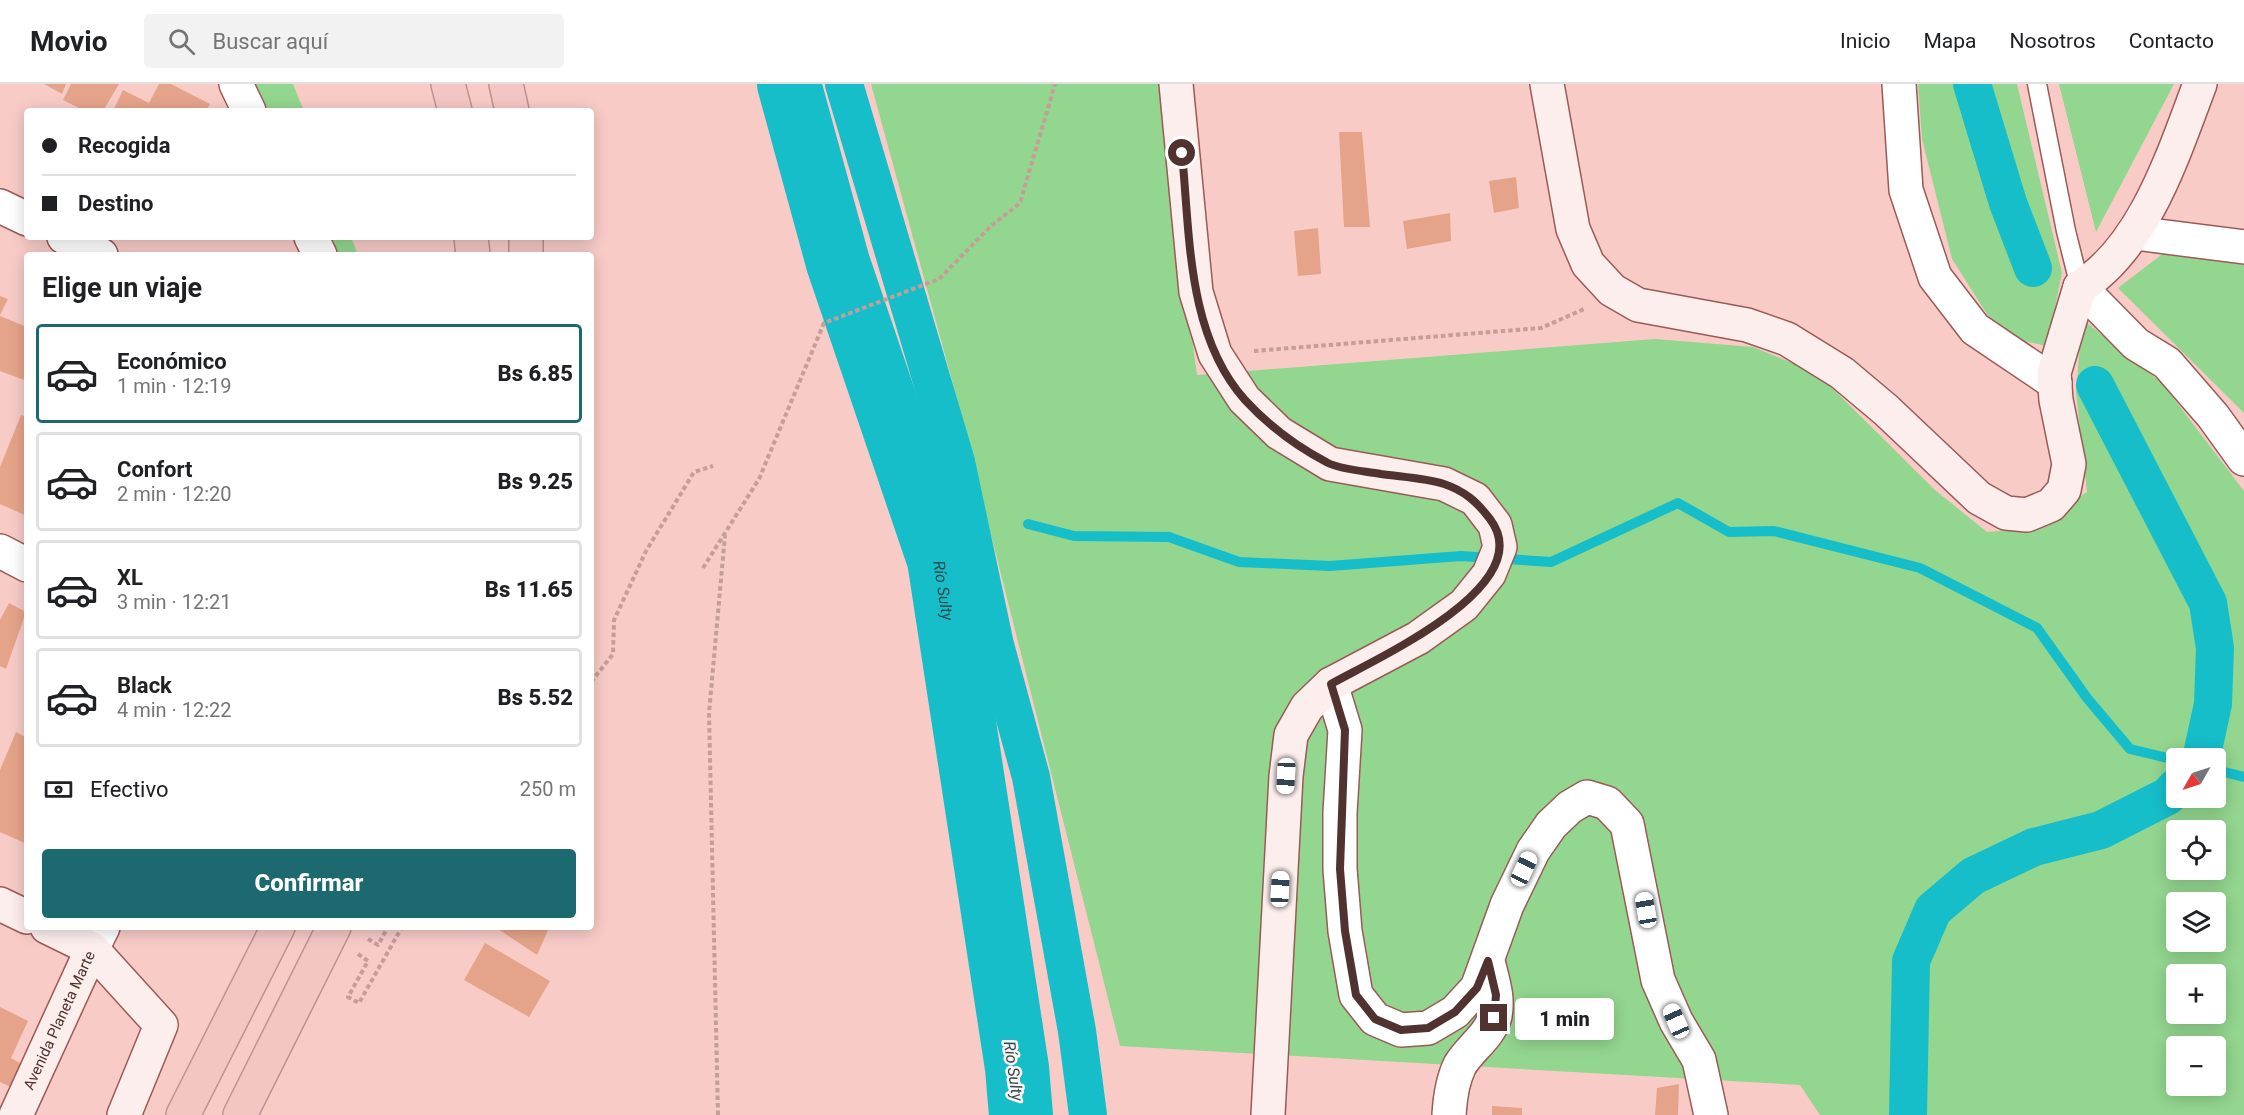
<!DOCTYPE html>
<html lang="es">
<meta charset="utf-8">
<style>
:root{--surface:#fff;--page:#f2f2f2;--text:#202124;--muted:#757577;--line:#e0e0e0;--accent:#1d6970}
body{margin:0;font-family:Roboto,sans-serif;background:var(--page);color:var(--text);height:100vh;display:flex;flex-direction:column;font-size:22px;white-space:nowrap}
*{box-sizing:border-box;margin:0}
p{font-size:20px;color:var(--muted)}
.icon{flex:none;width:33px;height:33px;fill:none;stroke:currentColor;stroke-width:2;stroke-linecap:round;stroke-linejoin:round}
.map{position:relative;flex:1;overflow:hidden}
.drawer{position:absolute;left:24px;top:168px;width:570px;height:678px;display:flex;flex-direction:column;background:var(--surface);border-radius:6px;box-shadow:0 3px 15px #0003}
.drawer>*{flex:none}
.guide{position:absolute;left:24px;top:24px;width:570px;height:132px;border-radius:6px;box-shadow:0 3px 15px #0003;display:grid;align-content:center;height:132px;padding:0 18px;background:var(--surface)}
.needle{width:39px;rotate:231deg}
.controls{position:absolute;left:2166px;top:664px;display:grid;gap:12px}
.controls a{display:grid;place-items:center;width:60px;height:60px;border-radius:6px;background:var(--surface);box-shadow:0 3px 15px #0003;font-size:30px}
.end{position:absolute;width:27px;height:27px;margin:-14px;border:8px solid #503331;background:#fff;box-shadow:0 0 0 3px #fff}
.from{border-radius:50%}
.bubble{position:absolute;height:42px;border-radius:6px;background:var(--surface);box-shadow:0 3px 15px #0003;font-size:20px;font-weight:800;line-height:42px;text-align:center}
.car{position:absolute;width:18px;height:36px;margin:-18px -9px;border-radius:8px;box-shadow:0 0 4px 2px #0007;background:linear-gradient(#fff 24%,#345 0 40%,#fff 0 76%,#345 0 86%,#fff 0)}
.guide b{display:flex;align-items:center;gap:21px;height:57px;font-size:22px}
.guide b+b{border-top:2px solid var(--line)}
.guide i{width:15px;height:15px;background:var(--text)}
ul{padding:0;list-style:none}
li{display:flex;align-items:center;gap:18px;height:99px;margin:0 12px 9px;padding:0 6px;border:3px solid var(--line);border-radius:6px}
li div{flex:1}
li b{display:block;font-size:22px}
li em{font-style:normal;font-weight:800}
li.selected{border-color:var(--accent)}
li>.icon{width:54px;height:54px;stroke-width:1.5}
h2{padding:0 18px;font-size:27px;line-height:72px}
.pay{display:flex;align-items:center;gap:15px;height:66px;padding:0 18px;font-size:22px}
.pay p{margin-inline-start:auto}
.button{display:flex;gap:12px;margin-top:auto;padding:12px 18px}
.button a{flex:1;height:69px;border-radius:6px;background:var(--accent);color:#fff;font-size:24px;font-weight:800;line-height:69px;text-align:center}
header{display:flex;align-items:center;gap:36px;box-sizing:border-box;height:84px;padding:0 30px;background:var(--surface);border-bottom:2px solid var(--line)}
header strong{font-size:28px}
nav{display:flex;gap:33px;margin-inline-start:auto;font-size:21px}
.search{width:420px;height:54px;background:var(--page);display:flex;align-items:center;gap:15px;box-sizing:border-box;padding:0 21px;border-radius:6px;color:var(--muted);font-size:22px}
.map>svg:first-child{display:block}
</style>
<header>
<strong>Movio</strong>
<div class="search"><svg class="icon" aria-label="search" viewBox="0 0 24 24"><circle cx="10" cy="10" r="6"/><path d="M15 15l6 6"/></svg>Buscar aquí</div>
<nav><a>Inicio</a><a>Mapa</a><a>Nosotros</a><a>Contacto</a></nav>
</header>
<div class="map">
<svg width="2244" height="1031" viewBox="0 0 2244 1031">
<rect width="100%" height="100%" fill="#f8cbc7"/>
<!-- green -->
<path fill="#93d68f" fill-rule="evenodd" d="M 250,0 L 293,0 L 304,27 L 263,27 Z
M 871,0 L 1158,0 L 1197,291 L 1655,255 L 1753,263 L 1817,289 L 1935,406 L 1987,448 L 2035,444 L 2087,408 L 2076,309 L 2082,235 L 2162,299 L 2244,407 L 2244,1031 L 1820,1031 L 1800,1001 L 1120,962 L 953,300 ZM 2176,675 L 2216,675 L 2216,714 L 2176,714 ZM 2176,747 L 2216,747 L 2216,786 L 2176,786 ZM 2176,819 L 2216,819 L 2216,858 L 2176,858 ZM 2176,891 L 2216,891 L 2216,930 L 2176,930 ZM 2176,963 L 2216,963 L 2216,1002 L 2176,1002 Z
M 1918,0 L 2017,0 L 2062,189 L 2047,262 L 2001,252 L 1952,175 L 1922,55 Z
M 2059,0 L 2174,0 L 2096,148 Z
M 323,153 L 351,153 L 358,171 L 332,171 Z
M 2165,168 L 2244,181 L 2244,329 L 2118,204 Z"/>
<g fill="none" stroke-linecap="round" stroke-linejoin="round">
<!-- stream -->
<path stroke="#16beca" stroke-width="10" d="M 1028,440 L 1074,452 L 1169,453 L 1239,478 L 1330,482 L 1461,472 L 1551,478 L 1678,419 L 1729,448 L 1774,447 L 1920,484 L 2037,544 L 2087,614 L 2130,665 L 2176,676
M 929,446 L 931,446
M 2216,686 L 2244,693"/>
<!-- canal -->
<path stroke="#16beca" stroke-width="38" d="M 844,0 L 956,378 L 995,561 L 1031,693 L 1077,947 L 1088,1031
M 1972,0 L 2008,119 L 2033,184
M 2095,301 L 2208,519 L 2215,564 L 2213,620 L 2201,675
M 1908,1031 L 1911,877 L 1933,826 L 1973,792 L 2034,763 L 2101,746 L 2168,712 L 2176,703"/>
<!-- river -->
<path stroke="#16beca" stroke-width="64" id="s1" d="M 789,0 L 838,179 L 939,476 L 1017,984 L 1021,1031"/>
</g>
<!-- building -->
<path fill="#e5a48a" d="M 44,0 L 66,0 L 62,10 Z
M 71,0 L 119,0 L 103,27 L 85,27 L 63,16 Z
M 159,0 L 171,0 L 210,20 L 206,27 L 113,27 L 123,6 L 149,19 Z
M 1339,48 L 1362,48 L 1370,143 L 1344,143 Z
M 1516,93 L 1519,124 L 1494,129 L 1489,97 Z
M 1450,129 L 1451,157 L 1407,165 L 1403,137 Z
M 1318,144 L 1321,190 L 1298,192 L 1294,147 Z
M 0,212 L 8,215 L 0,231 Z
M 0,232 L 27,243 L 24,253 L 27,255 L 27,297 L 0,287 Z
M 21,331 L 27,333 L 27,432 L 0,420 L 0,383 Z
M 9,519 L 26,528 L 6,585 L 0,582 L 0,536 Z
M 16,648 L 27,654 L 27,760 L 0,748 L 0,686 Z
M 495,843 L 548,843 L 549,844 L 537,871 Z
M 485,859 L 550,897 L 529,933 L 464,896 Z
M 0,923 L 28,937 L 11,974 L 33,986 L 23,1009 L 0,998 Z
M 1679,1000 L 1678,1031 L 1655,1031 L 1657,1004 Z
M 1492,1022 L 1522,1024 L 1522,1031 L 1492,1031 Z"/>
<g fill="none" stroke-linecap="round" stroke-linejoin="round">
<defs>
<path id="lane" d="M 2037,0 L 2066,147 L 2080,203"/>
<path id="street" d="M 236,0 L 249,27
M 1899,0 L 1906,106 L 1935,193 L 1975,245 L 2055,299
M 0,122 L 27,135
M 2135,149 L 2244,163
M 64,153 L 101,171
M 311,153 L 320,171
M 2080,203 L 2136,260 L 2167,279 L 2213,332 L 2244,375
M 0,467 L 27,481
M 1331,600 L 1345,646 L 1340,729 L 1340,785 L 1345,847 L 1356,911 L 1375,935 L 1401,946 L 1428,944 L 1455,928 L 1477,904 L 1507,821 L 1533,767 L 1551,741 L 1570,723 L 1587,713 L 1607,719 L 1627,740 L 1658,896 L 1676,937 L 1699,976 L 1711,1031
M 92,865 L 103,843
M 1449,1031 C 1450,1014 1452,997 1460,981 C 1470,964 1490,952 1495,932 C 1499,913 1492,895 1488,877"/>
<g id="secondary">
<path d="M 1176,0 L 1196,208 L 1215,270 L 1244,315 L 1279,349 L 1330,380 L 1444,400 L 1475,415 L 1495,441 L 1500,463 L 1489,490 L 1464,521 L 1418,554 L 1331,600 L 1307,623 L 1291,651 L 1286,692 L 1268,1031"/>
<path d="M 1547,0 L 1573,145 L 1588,180 L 1612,206 L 1638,221 L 1747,241 L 1787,255 L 1842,289 L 1886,326 L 1979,414 L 2006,429 L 2027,431 L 2051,421 L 2064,406 L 2069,380 L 2056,316 L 2054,289 L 2080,203 C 2145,163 2174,68 2200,0"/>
<path d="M 0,820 L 27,833"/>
<path d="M 47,843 L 92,865 L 161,941 L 124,1031"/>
<path id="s2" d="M 16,1031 L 92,865"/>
</g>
<path id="highway" d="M 448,0 L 455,27
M 506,0 L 512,27
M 471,153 L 473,171
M 526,153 L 526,171
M 183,1031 L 278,843
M 240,1031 L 334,843"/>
</defs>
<!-- lane casing -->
<use href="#lane" stroke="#9b5a57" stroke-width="21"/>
<!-- street casing -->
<use href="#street" stroke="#9b5a57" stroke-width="36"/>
<!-- secondary casing -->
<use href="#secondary" stroke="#9b5a57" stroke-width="36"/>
<!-- highway casing -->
<use href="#highway" stroke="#bb9390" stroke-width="36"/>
<!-- path -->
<path stroke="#c59d99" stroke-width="4" stroke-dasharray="4.5 3" stroke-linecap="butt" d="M 1254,267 L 1541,244 L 1584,225
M 703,484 L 759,395 L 824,239 L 939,195 L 991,142 L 1020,119 L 1055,0
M 591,598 L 613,570 L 614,536 L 646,467 L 694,388 L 713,382
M 368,855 L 378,861 L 388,843
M 358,870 L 368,877 L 348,913 L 359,919 L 402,843
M 718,1031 L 709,629 L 725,451"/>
<!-- lane -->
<use href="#lane" stroke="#fff" stroke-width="18"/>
<!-- street -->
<use href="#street" stroke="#fff" stroke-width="33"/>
<!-- secondary -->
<use href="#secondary" stroke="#fceeed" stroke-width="33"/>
<!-- highway -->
<use href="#highway" stroke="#f4c6c3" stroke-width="33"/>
</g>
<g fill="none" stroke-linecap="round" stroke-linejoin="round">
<!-- route -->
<path stroke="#503331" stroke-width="8" d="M 1182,69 C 1190,151 1187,251 1245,316 C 1268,341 1297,363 1328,379 C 1343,386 1365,387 1381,390 C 1402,393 1425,394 1444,400 C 1465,407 1477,418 1490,435 C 1541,502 1373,576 1331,600 L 1345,646 L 1340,785 L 1345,847 L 1356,911 L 1375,935 L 1401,946 L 1428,944 L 1455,928 L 1477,904 L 1488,877 L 1496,911 L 1494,934"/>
</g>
<g text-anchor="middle" stroke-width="5" stroke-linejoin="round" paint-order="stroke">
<!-- street labels -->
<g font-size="15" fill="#503331" stroke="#fef6f5">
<text dy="5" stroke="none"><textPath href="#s2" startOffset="104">Avenida Planeta Marte</textPath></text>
</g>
<!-- water labels -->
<g font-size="16" font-style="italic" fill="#2b4a4c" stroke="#fef6f5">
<text dy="6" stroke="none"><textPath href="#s1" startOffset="530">Río Sulty</textPath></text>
<text transform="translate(1014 987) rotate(82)" y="6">Río Sulty</text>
</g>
</g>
</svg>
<div class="controls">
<a><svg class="needle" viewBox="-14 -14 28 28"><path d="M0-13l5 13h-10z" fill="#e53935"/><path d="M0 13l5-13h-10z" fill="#757577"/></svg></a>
<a><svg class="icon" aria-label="locate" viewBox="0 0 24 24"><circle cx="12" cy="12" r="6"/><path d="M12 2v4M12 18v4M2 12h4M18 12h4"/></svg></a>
<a><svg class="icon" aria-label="layers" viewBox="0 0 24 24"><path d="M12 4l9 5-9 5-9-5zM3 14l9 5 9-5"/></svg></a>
<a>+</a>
<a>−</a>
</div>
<i class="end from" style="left:1182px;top:69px"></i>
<i class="end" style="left:1494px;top:934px"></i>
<div class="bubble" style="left:1515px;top:914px;width:99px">1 min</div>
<i class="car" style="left:1286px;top:692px;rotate:183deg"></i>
<i class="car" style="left:1524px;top:785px;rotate:25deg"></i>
<i class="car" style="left:1280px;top:805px;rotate:3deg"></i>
<i class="car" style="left:1646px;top:826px;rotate:350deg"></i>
<i class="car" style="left:1676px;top:937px;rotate:336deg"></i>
<div class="guide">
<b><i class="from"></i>Recogida</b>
<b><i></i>Destino</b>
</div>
<section class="drawer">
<h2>Elige un viaje</h2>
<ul>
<li class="selected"><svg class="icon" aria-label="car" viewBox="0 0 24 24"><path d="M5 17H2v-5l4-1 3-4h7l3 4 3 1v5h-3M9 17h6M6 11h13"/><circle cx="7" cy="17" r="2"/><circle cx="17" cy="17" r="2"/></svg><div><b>Económico</b><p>1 min · 12:19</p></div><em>Bs 6.85</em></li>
<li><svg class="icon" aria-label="car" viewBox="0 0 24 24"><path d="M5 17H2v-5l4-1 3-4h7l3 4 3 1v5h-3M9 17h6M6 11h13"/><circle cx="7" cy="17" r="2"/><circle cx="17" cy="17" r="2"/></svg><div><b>Confort</b><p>2 min · 12:20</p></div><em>Bs 9.25</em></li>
<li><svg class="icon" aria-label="car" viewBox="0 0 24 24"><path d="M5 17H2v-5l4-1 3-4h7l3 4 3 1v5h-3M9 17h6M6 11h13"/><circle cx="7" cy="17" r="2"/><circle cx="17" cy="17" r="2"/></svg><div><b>XL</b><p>3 min · 12:21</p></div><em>Bs 11.65</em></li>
<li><svg class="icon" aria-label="car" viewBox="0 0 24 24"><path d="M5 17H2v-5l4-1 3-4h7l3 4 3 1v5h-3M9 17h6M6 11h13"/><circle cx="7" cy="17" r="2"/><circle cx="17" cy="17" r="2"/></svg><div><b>Black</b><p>4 min · 12:22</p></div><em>Bs 5.52</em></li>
</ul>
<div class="pay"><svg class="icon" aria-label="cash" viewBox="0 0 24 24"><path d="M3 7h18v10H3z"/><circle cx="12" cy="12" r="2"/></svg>Efectivo<p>250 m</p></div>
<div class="button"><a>Confirmar</a></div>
</section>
</div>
